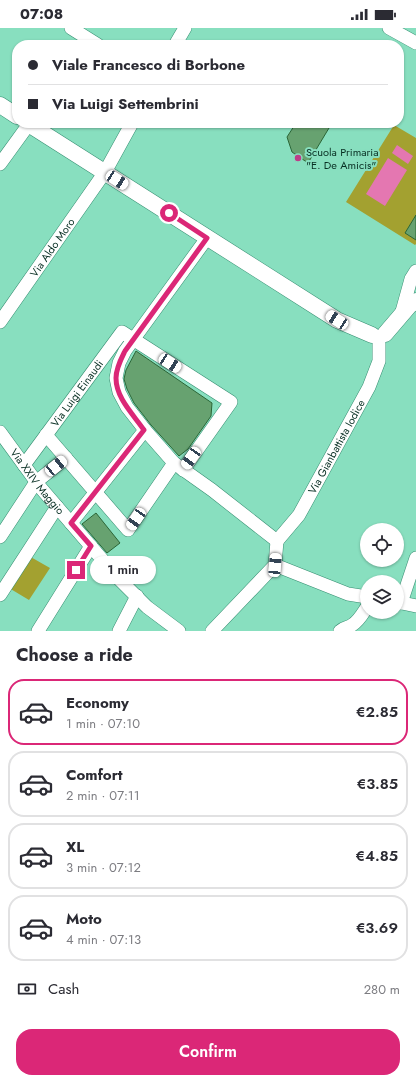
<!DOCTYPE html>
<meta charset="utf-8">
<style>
:root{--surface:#fff;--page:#f2f2f3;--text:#2b2b33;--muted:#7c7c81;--line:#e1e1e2;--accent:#db2777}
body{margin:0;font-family:Jost,sans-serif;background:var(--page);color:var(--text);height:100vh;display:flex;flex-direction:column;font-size:15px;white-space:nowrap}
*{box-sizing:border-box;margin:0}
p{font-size:13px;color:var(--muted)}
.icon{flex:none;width:22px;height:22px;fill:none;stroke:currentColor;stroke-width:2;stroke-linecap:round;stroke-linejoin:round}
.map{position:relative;height:603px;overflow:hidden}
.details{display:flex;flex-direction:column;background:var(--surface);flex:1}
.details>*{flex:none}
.top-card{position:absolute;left:12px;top:12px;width:392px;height:88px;border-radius:16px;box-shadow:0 1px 3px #0004;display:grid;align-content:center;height:88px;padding:0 16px;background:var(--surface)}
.tools{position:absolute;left:360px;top:495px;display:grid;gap:8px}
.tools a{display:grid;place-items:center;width:44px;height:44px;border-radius:50%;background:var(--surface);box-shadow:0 1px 3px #0004;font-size:20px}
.end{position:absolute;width:18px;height:18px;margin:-9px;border:5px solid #db2777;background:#fff;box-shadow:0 0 0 2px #fff}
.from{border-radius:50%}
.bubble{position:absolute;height:28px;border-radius:14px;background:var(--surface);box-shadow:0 1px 3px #0004;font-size:13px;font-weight:600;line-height:28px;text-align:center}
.car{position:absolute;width:12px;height:24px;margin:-12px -6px;border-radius:5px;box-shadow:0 0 3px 1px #0007;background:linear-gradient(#fff 24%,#345 0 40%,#fff 0 76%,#345 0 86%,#fff 0)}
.top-card b{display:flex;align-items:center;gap:14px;height:38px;font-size:15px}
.top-card b+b{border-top:1px solid var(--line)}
.top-card i{width:10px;height:10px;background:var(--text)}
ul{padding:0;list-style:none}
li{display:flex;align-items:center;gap:12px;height:66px;margin:0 8px 6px;padding:0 8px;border:2px solid var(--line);border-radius:16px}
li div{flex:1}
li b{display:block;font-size:15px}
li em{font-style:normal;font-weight:600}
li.selected{border-color:var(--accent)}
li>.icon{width:36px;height:36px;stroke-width:1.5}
h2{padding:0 16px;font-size:18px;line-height:48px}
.pay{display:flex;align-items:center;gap:10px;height:44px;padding:0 16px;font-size:15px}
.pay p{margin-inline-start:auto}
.action{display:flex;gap:8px;margin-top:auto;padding:8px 16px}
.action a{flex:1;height:46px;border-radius:16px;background:var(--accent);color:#fff;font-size:16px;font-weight:600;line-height:46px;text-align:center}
.status{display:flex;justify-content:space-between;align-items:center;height:28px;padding:0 20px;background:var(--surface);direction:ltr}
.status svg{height:11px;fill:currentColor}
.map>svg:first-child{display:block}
</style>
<div class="status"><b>07:08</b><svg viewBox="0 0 49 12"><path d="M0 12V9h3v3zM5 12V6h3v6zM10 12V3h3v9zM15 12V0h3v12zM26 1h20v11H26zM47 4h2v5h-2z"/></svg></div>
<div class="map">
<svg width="416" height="603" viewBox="0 0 416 603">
<rect width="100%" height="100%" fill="#88dfbf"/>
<!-- green -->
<path fill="#a3a130" d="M 394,97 L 416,110 L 416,216 L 415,217 L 346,174 Z
M 29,528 L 50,540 L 29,572 L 9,560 Z"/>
<!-- water -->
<path fill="#e477b1" d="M 397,117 L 413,128 L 408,136 L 392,125 Z
M 388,130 L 407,142 L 385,178 L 366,166 Z"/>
<!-- building -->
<path fill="#67a270" stroke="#2b6637" d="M 296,95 L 332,95 L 308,135 L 292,124 L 287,109 Z
M 416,187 L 416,212 L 405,205 Z
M 136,323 L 212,375 L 211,388 L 188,421 L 179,428 L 151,397 L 134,375 L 127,361 L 124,351 L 126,342 Z
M 96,485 L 120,515 L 107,525 L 82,496 Z"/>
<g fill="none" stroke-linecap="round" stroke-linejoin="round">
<defs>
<g id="minor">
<path d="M 71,0 L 98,17"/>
<path d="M 389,0 L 416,15"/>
<path d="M 175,17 L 185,0"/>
<path d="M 0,136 L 29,96"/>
<path d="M 207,210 L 125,323 L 119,335 L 116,350 L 119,364 L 127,379 L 145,402 L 174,435 L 212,462 L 277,513"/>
<path d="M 401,287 L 411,251 L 416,243"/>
<path id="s1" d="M 0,294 L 105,144 L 132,95"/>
<path id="s2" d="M 0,404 L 40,459 L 119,551 L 147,579 L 179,603"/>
<path d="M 46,407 L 128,502 L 174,435"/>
<path id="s3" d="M 24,437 L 122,304 L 231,374 L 183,442"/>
<path d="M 71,495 L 145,402"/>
<path d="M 0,509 L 36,454 L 66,430"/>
<path id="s4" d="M 277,513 L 299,487 L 369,359 L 379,333 L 379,316"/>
<path d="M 275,537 L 348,566 L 367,569"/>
<path d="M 0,567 L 57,479"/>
<path d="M 397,574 L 416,578"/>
<path d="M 401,575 L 416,530"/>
<path d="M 38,603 L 91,518"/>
<path d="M 119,603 L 137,568"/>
<path d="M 212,603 L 275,537 L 277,513"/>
<path d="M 340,603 C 344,599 348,600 352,597 C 359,593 363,585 367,579"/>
</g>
<path id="tertiary" d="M 0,77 L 17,88
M 27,95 L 337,292 L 372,307
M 385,306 L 409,278 L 416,273"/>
</defs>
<!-- minor casing -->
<use href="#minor" stroke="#358e71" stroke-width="14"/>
<!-- tertiary casing -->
<use href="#tertiary" stroke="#358e71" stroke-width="17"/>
<!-- minor -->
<use href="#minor" stroke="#fff" stroke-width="13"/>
<!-- tertiary -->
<use href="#tertiary" stroke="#fff" stroke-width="16"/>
</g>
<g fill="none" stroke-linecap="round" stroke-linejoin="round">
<!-- route -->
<path stroke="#db2777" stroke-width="5" d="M 76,542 L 91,518 L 71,495 L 144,402 C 133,386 116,370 116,350 C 116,340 121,331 125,323 L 207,210 L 169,185"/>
</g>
<!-- markers -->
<circle fill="#bd3d88" stroke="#88dfbf" stroke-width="1.5" cx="298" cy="130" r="4"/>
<g text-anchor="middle" stroke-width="4" stroke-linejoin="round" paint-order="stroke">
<!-- poi labels -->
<g font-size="11" fill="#082f23" stroke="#88dfbf" text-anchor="start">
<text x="306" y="128">Scuola Primaria<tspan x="306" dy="13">"E. De Amicis"</tspan></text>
</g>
<!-- street labels -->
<g font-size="11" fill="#082f23" stroke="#88dfbf">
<text dy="4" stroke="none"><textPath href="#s1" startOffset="91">Via Aldo Moro</textPath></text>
<text dy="4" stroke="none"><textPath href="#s3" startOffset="89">Via Luigi Einaudi</textPath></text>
<text dy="4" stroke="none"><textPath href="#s4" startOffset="112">Via Gianbattista Iodice</textPath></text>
<text dy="4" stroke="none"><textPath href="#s2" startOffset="62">Via XXIV Maggio</textPath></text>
</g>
</g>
</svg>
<div class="tools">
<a><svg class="icon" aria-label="locate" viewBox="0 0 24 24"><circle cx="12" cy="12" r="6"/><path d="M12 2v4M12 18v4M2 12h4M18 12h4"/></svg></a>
<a><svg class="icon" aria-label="layers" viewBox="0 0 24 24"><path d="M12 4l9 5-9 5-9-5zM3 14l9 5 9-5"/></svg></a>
</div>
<i class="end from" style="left:169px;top:185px"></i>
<i class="end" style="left:76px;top:542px"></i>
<div class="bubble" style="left:90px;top:528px;width:66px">1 min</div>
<i class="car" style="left:117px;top:152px;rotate:123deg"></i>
<i class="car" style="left:337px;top:292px;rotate:303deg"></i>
<i class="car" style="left:170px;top:335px;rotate:123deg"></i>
<i class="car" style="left:191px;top:430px;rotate:215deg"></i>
<i class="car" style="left:56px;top:438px;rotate:51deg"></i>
<i class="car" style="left:136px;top:491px;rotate:214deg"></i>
<i class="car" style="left:275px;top:537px;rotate:5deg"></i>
<div class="top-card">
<b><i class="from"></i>Viale Francesco di Borbone</b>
<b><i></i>Via Luigi Settembrini</b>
</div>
</div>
<section class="details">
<h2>Choose a ride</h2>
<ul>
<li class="selected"><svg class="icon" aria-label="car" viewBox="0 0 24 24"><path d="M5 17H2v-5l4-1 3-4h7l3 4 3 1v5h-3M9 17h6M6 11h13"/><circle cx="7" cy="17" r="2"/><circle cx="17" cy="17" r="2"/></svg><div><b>Economy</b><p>1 min · 07:10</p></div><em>€2.85</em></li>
<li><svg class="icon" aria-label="car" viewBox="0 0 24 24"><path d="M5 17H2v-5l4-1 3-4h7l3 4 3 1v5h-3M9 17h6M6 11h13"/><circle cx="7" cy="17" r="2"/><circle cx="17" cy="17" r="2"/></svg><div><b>Comfort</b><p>2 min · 07:11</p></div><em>€3.85</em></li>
<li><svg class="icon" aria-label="car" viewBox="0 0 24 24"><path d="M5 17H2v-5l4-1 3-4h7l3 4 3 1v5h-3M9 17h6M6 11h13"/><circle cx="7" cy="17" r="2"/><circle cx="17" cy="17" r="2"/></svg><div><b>XL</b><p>3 min · 07:12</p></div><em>€4.85</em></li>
<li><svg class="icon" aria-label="car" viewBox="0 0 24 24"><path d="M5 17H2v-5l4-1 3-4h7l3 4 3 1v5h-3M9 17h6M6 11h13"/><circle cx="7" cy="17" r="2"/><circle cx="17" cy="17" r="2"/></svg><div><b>Moto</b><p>4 min · 07:13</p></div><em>€3.69</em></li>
</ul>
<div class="pay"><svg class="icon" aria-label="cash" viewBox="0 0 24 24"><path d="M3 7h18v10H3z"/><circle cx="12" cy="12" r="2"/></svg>Cash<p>280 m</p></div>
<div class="action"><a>Confirm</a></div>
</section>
